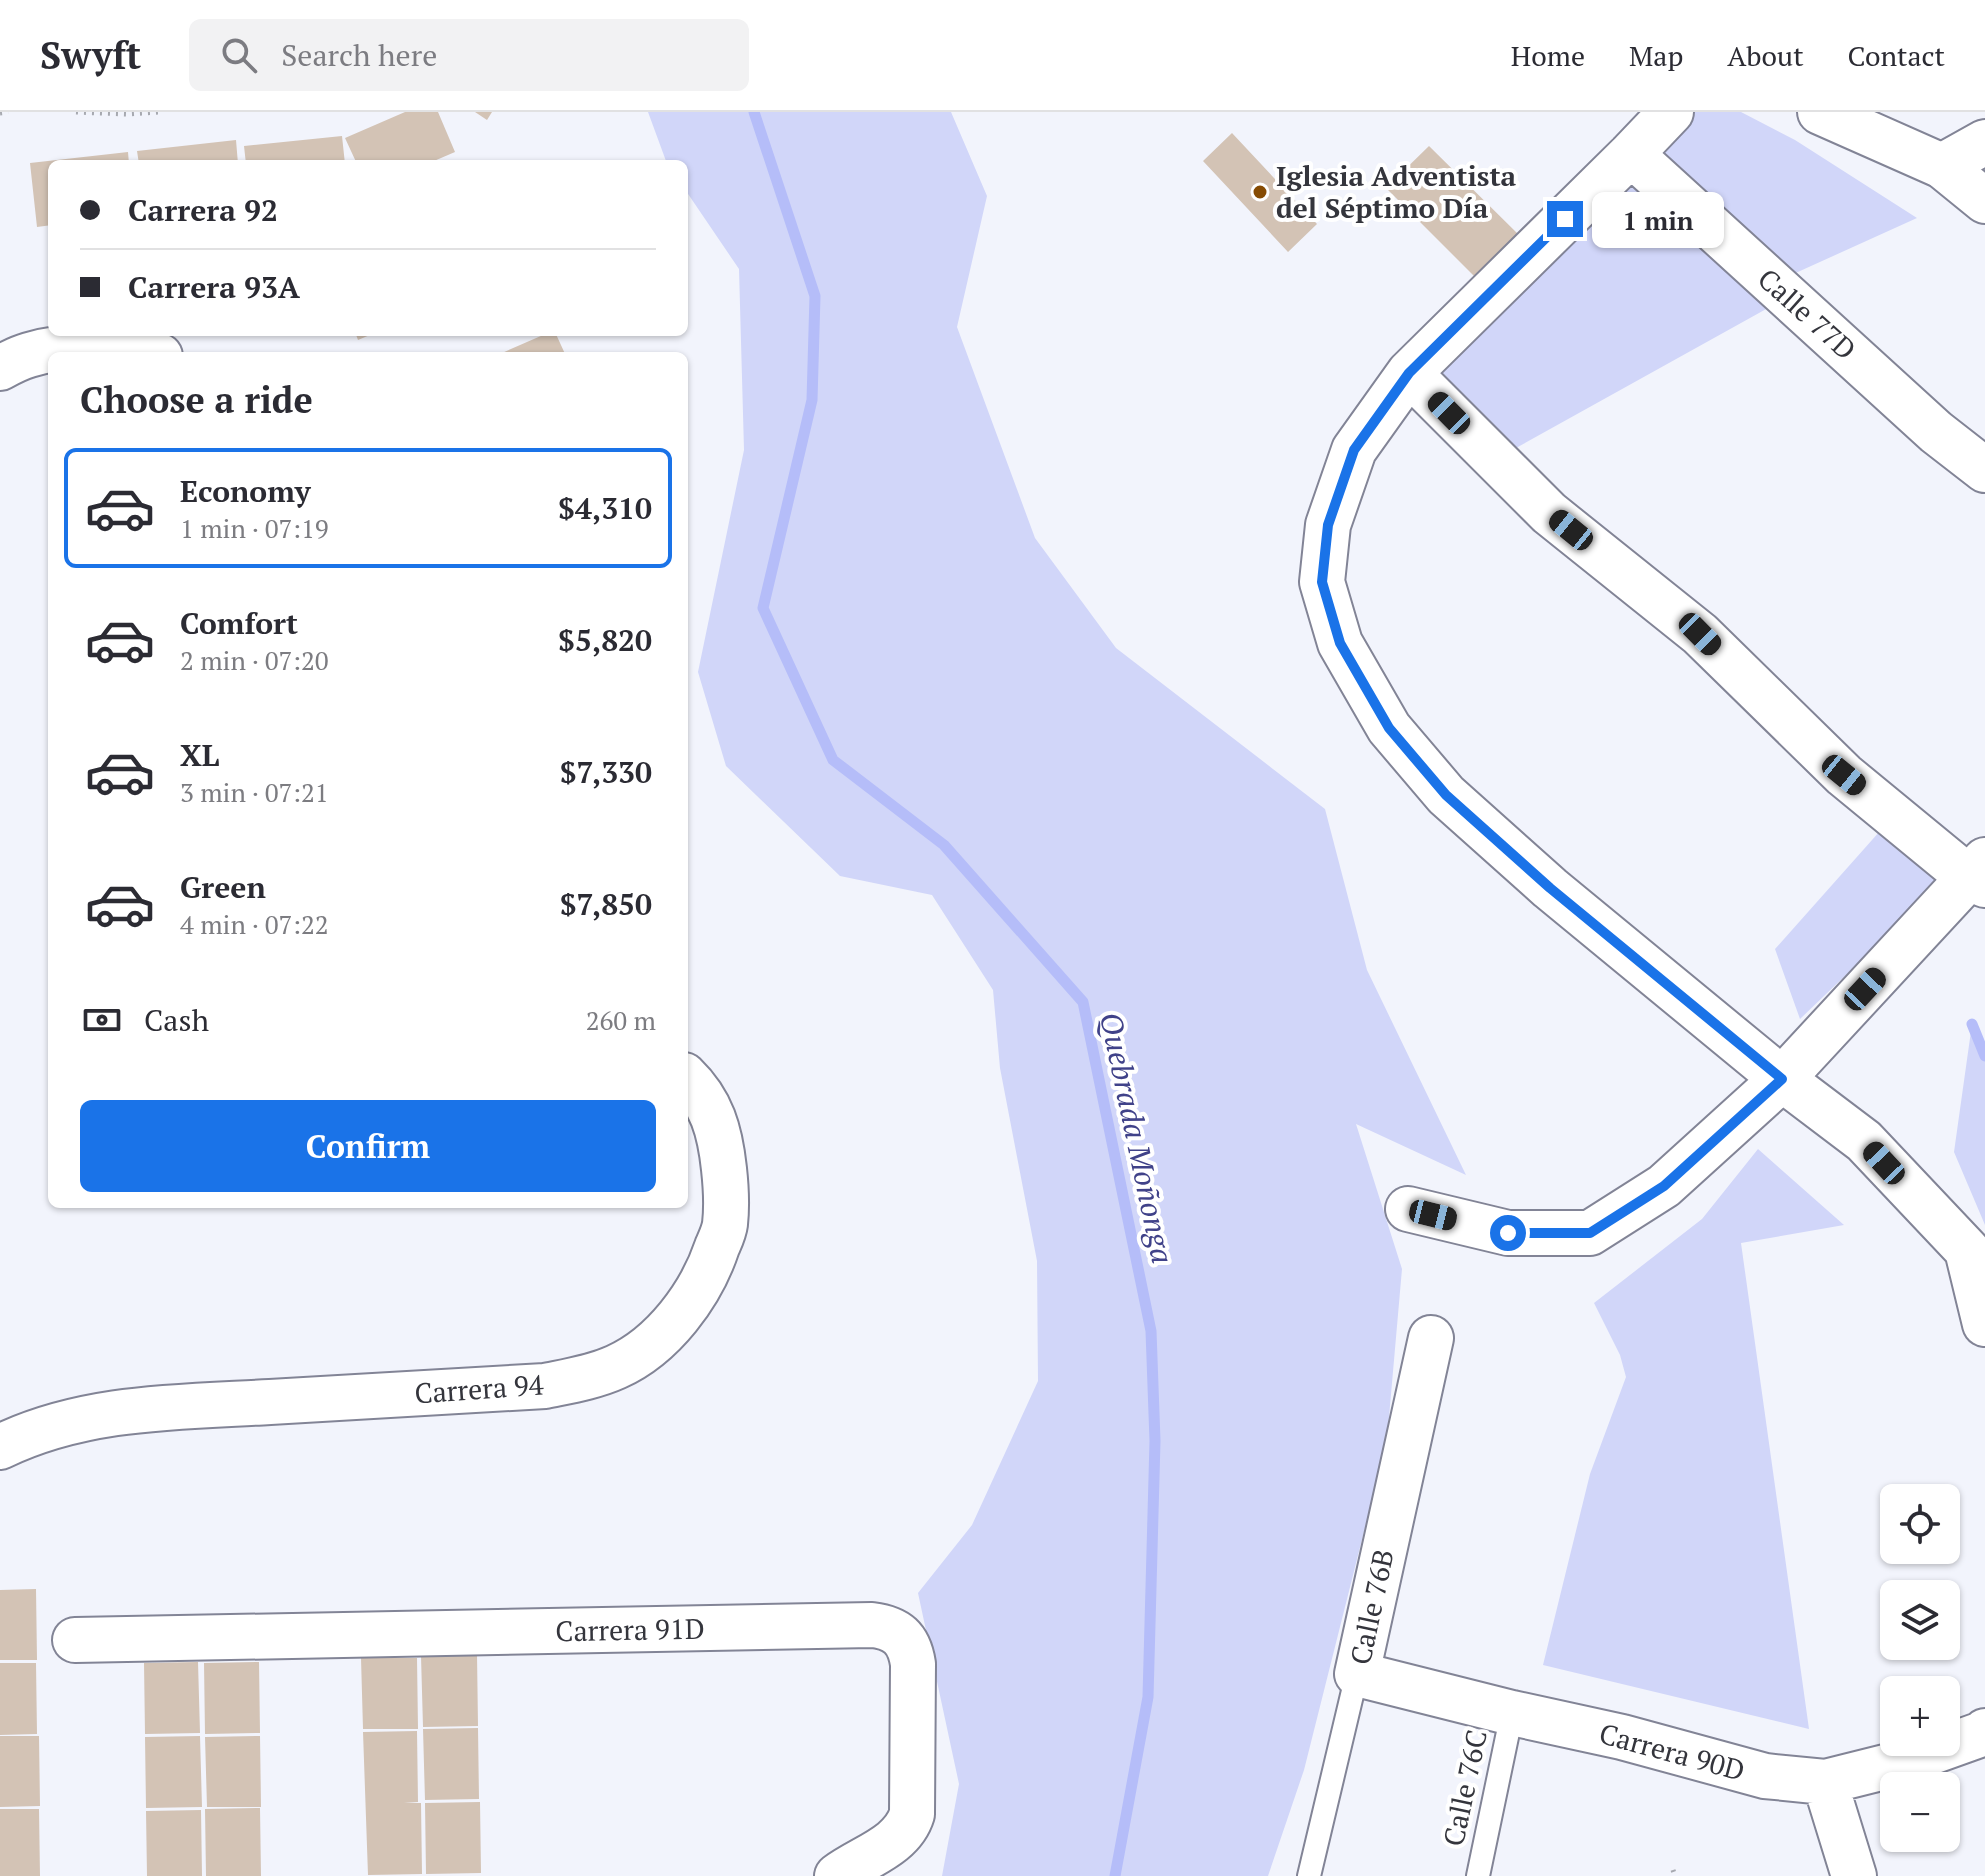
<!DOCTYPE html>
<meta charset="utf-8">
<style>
:root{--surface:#fff;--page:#f2f2f3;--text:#2b2b33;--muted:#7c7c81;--line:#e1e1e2;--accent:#1a73e8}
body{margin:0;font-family:"PT Serif",serif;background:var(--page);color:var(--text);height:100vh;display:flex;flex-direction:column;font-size:30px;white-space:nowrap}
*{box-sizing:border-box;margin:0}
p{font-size:26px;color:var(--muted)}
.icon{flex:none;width:44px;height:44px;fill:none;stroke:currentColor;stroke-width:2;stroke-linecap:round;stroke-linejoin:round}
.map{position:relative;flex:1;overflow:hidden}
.panel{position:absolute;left:48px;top:240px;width:640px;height:856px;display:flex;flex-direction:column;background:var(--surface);border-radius:12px;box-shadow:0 2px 6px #0004}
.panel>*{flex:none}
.banner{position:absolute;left:48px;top:48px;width:640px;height:176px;border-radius:12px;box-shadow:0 2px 6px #0004;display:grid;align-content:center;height:176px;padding:0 32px;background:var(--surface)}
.controls{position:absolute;left:1880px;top:1372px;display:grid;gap:16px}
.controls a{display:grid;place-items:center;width:80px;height:80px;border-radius:12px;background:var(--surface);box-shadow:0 2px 6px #0004;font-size:40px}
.end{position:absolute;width:36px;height:36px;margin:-18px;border:10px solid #1a73e8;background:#fff;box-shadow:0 0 0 4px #fff}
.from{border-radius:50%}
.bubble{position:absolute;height:56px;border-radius:12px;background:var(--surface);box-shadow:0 2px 6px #0004;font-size:26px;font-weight:800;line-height:56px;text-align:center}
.car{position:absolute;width:24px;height:48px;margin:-24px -12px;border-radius:10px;box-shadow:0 0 6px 2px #0007;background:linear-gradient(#222 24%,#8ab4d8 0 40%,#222 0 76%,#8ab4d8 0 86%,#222 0)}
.banner b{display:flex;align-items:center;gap:28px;height:76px;font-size:30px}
.banner b+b{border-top:2px solid var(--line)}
.banner i{width:20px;height:20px;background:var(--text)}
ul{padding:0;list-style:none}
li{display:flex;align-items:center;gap:24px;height:120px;margin:0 16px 12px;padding:0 16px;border:4px solid transparent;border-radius:12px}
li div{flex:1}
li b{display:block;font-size:30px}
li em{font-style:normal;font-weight:800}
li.active{border-color:var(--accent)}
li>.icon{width:72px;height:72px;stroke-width:1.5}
h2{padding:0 32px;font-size:36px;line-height:96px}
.pay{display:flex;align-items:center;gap:20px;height:88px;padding:0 32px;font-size:30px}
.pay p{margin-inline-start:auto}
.action{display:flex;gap:16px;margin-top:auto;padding:16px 32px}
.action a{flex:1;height:92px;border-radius:12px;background:var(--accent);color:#fff;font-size:32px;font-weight:800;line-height:92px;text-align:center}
header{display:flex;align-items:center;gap:48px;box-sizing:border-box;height:112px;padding:0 40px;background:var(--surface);border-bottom:2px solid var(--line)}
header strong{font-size:38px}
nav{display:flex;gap:44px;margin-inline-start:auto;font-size:28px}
.search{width:560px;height:72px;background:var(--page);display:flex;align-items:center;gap:20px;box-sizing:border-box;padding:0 28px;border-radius:12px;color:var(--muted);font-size:30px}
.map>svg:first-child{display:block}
</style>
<header>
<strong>Swyft</strong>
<div class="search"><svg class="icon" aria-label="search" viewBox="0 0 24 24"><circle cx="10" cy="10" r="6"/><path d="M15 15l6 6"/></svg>Search here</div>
<nav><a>Home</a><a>Map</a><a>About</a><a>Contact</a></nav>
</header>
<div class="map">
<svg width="1985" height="1764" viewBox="0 0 1985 1764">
<rect width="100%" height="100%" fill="#f2f4fc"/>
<!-- green -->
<path fill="#d1d6f9" d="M 648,0 L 951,0 L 987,84 L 957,215 L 1035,426 L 1116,536 L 1325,697 L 1367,858 L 1466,1063 L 1356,1012 L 1402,1157 L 1387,1328 L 1304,1658 L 1268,1764 L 942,1764 L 959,1672 L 918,1481 L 972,1413 L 1038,1269 L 1037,1149 L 1000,956 L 993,878 L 932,783 L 840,764 L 726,654 L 698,560 L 744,338 L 739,157 L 684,76 L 684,52 L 668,52 L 666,49 Z
M 1682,0 L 1741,0 L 1795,28 L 1917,106 L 1789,164 L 1644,42 Z
M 1630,60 L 1768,196 L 1516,336 L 1439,262 Z
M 1880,719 L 1947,766 L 1800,907 L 1775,837 Z
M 1972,912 L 1985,931 L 1985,1113 L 1954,1040 Z
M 1758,1037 L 1844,1113 L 1741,1131 L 1809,1617 L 1543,1553 L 1590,1362 L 1626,1265 L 1620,1243 L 1594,1191 L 1702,1107 Z"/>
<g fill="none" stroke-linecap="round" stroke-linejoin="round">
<!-- stream -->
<path stroke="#b5bdf9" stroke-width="11" d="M 754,0 L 815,184 L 812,288 L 763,496 L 833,648 L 944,733 L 1083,890 L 1151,1219 L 1155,1329 L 1148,1585 L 1115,1764
M 1972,912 L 1985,944"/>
</g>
<!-- building -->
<path fill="#d3c3b5" d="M 405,0 L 438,0 L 455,40 L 427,52 L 357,52 L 345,26 Z
M 475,0 L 492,0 L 487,8 Z
M 1232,21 L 1317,112 L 1288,140 L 1203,49 Z
M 342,24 L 345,52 L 246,52 L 244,34 Z
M 236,28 L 238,52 L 139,52 L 137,39 Z
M 1429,34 L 1519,123 L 1476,166 L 1386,76 Z
M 128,40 L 129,52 L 52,52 L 52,113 L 37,115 L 30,51 Z
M 355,220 L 377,220 L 358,228 Z
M 550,220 L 555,220 L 566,244 L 495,244 Z
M 36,1477 L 37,1548 L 0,1548 L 0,1478 Z
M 477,1542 L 478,1614 L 423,1615 L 421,1544 Z
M 361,1546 L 417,1546 L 418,1617 L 363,1617 Z
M 198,1550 L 200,1621 L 145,1622 L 144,1551 Z
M 259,1550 L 260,1621 L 205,1622 L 204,1551 Z
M 0,1551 L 36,1551 L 37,1622 L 0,1623 Z
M 478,1616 L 479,1687 L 425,1688 L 423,1617 Z
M 417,1619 L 418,1690 L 404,1691 L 421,1691 L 422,1762 L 368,1763 L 363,1620 Z
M 0,1624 L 39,1624 L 40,1694 L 0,1695 Z
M 200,1624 L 202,1695 L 146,1696 L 145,1625 Z
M 260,1624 L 261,1695 L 207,1695 L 205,1625 Z
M 480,1690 L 481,1761 L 426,1762 L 425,1691 Z
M 260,1696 L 261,1764 L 206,1764 L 205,1697 Z
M 0,1697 L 39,1697 L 40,1764 L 0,1764 Z
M 201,1698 L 202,1764 L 147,1764 L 146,1699 Z"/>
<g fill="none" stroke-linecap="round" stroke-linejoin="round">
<defs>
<path id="service" d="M 1309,1764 L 1357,1562
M 1478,1764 L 1512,1601"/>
<path id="minor" d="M 1671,0 L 1631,42 L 1409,261 L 1354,338 L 1328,413 L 1322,470 L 1340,531 L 1389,616 L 1446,683 L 1550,776 L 1782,967 L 1864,1029 L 1967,1138 L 1985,1212
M 1631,42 L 1936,320 L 1985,358
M 1942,54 L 1985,30
M 0,256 C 9,251 19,246 29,243 C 66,232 123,232 160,244
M 1409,261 L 1549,401 L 1700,522 L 1844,663 L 1968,765 L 1985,773
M 1408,1097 L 1508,1121 L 1590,1121 L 1664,1074 L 1782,967 L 1985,748
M 1431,1226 L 1357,1562 L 1512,1601 L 1622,1625 L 1765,1664 L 1825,1670 L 1901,1651 L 1982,1622 L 1985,1619
M 0,1335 C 84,1294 178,1295 270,1290 C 361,1285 453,1280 545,1274 C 569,1269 594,1265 616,1255 C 663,1234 701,1183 717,1135 C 720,1128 724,1120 725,1112 C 727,1094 726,1075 724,1057 C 720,1019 712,990 684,963
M 75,1528 L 872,1513 C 897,1516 909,1526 913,1552 L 912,1702 C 902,1735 862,1745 837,1764
M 1825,1670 L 1854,1764"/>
<path id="tertiary" d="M 1820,0 L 1942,54 L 1985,89"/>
</defs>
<!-- service casing -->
<use href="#service" stroke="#828496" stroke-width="26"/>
<!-- minor casing -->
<use href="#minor" stroke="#828496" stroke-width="48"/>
<!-- tertiary casing -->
<use href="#tertiary" stroke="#828496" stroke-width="48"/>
<!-- path -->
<path stroke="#a7a9b0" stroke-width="5" stroke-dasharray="2 6" stroke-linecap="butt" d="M 76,0 L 127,2 L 160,0
M 0,1 L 8,0
M 1673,1758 L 1675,1764"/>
<!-- service -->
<use href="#service" stroke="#fff" stroke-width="22"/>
<!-- minor -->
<use href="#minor" stroke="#fff" stroke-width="44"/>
<!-- tertiary -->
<use href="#tertiary" stroke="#fff" stroke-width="44"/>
</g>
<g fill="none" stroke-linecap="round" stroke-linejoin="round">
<!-- route -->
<path stroke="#1a73e8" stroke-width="10" d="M 1508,1121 L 1590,1121 L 1664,1074 L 1782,967 L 1550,776 L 1446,683 L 1389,616 L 1340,531 L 1322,470 L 1328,413 L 1354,338 L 1409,261 L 1565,107"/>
</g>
<!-- markers -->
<circle fill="#864b03" stroke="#fff" stroke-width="3" cx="1260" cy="80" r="8"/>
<g text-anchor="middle" stroke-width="8" stroke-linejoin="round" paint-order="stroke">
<!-- poi labels -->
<g font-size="28" font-weight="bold" fill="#34353c" stroke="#fff" text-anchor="start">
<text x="1276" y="74">Iglesia Adventista<tspan x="1276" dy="32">del Séptimo Día</tspan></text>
</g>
<!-- street labels -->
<g font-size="28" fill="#34353c" stroke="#fff">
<text transform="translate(1807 202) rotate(42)" y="10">Calle 77D</text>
<text transform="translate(479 1277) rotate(-4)" y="10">Carrera 94</text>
<text transform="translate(1372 1495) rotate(-78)" y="10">Calle 76B</text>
<text transform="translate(630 1518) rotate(-1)" y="10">Carrera 91D</text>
<text transform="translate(1672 1640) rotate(15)" y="10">Carrera 90D</text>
<text transform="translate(1465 1676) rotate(-78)" y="10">Calle 76C</text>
</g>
<!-- water labels -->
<g font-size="30" font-style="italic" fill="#404289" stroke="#fff">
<text transform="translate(1136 1026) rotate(78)" y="10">Quebrada Moñonga</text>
</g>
</g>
</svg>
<div class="controls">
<a><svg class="icon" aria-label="locate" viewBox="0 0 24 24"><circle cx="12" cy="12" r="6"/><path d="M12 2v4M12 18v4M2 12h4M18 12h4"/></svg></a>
<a><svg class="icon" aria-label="layers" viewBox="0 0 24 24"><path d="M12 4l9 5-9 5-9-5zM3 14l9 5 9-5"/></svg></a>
<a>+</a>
<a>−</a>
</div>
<i class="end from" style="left:1508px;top:1121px"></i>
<i class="end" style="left:1565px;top:107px"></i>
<div class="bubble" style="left:1592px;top:80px;width:132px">1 min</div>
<i class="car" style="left:1449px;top:301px;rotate:315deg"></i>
<i class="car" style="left:1571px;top:418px;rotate:309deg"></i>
<i class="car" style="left:1700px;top:522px;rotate:135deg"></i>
<i class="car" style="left:1844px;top:663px;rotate:129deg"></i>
<i class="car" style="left:1865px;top:877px;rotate:43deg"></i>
<i class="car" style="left:1884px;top:1051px;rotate:317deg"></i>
<i class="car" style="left:1433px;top:1103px;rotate:104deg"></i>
<div class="banner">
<b><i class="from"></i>Carrera 92</b>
<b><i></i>Carrera 93A</b>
</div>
<section class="panel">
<h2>Choose a ride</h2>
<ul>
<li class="active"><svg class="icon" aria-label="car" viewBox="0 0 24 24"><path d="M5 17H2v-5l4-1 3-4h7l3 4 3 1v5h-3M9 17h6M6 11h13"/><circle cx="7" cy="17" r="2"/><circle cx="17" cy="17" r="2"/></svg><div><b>Economy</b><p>1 min · 07:19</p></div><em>$4,310</em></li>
<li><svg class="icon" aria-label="car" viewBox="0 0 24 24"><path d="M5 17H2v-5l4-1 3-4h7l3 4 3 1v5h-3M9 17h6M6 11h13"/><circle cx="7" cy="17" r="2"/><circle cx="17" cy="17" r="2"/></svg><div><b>Comfort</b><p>2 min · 07:20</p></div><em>$5,820</em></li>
<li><svg class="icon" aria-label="car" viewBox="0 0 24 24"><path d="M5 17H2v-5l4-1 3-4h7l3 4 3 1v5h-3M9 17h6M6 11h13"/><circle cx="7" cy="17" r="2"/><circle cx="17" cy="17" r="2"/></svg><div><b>XL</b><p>3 min · 07:21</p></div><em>$7,330</em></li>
<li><svg class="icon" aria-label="car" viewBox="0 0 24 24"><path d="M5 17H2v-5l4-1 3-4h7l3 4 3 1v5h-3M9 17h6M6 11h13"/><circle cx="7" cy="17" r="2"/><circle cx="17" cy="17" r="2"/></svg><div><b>Green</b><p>4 min · 07:22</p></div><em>$7,850</em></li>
</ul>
<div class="pay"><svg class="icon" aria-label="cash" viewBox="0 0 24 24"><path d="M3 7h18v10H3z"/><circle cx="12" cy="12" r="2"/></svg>Cash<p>260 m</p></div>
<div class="action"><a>Confirm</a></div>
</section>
</div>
